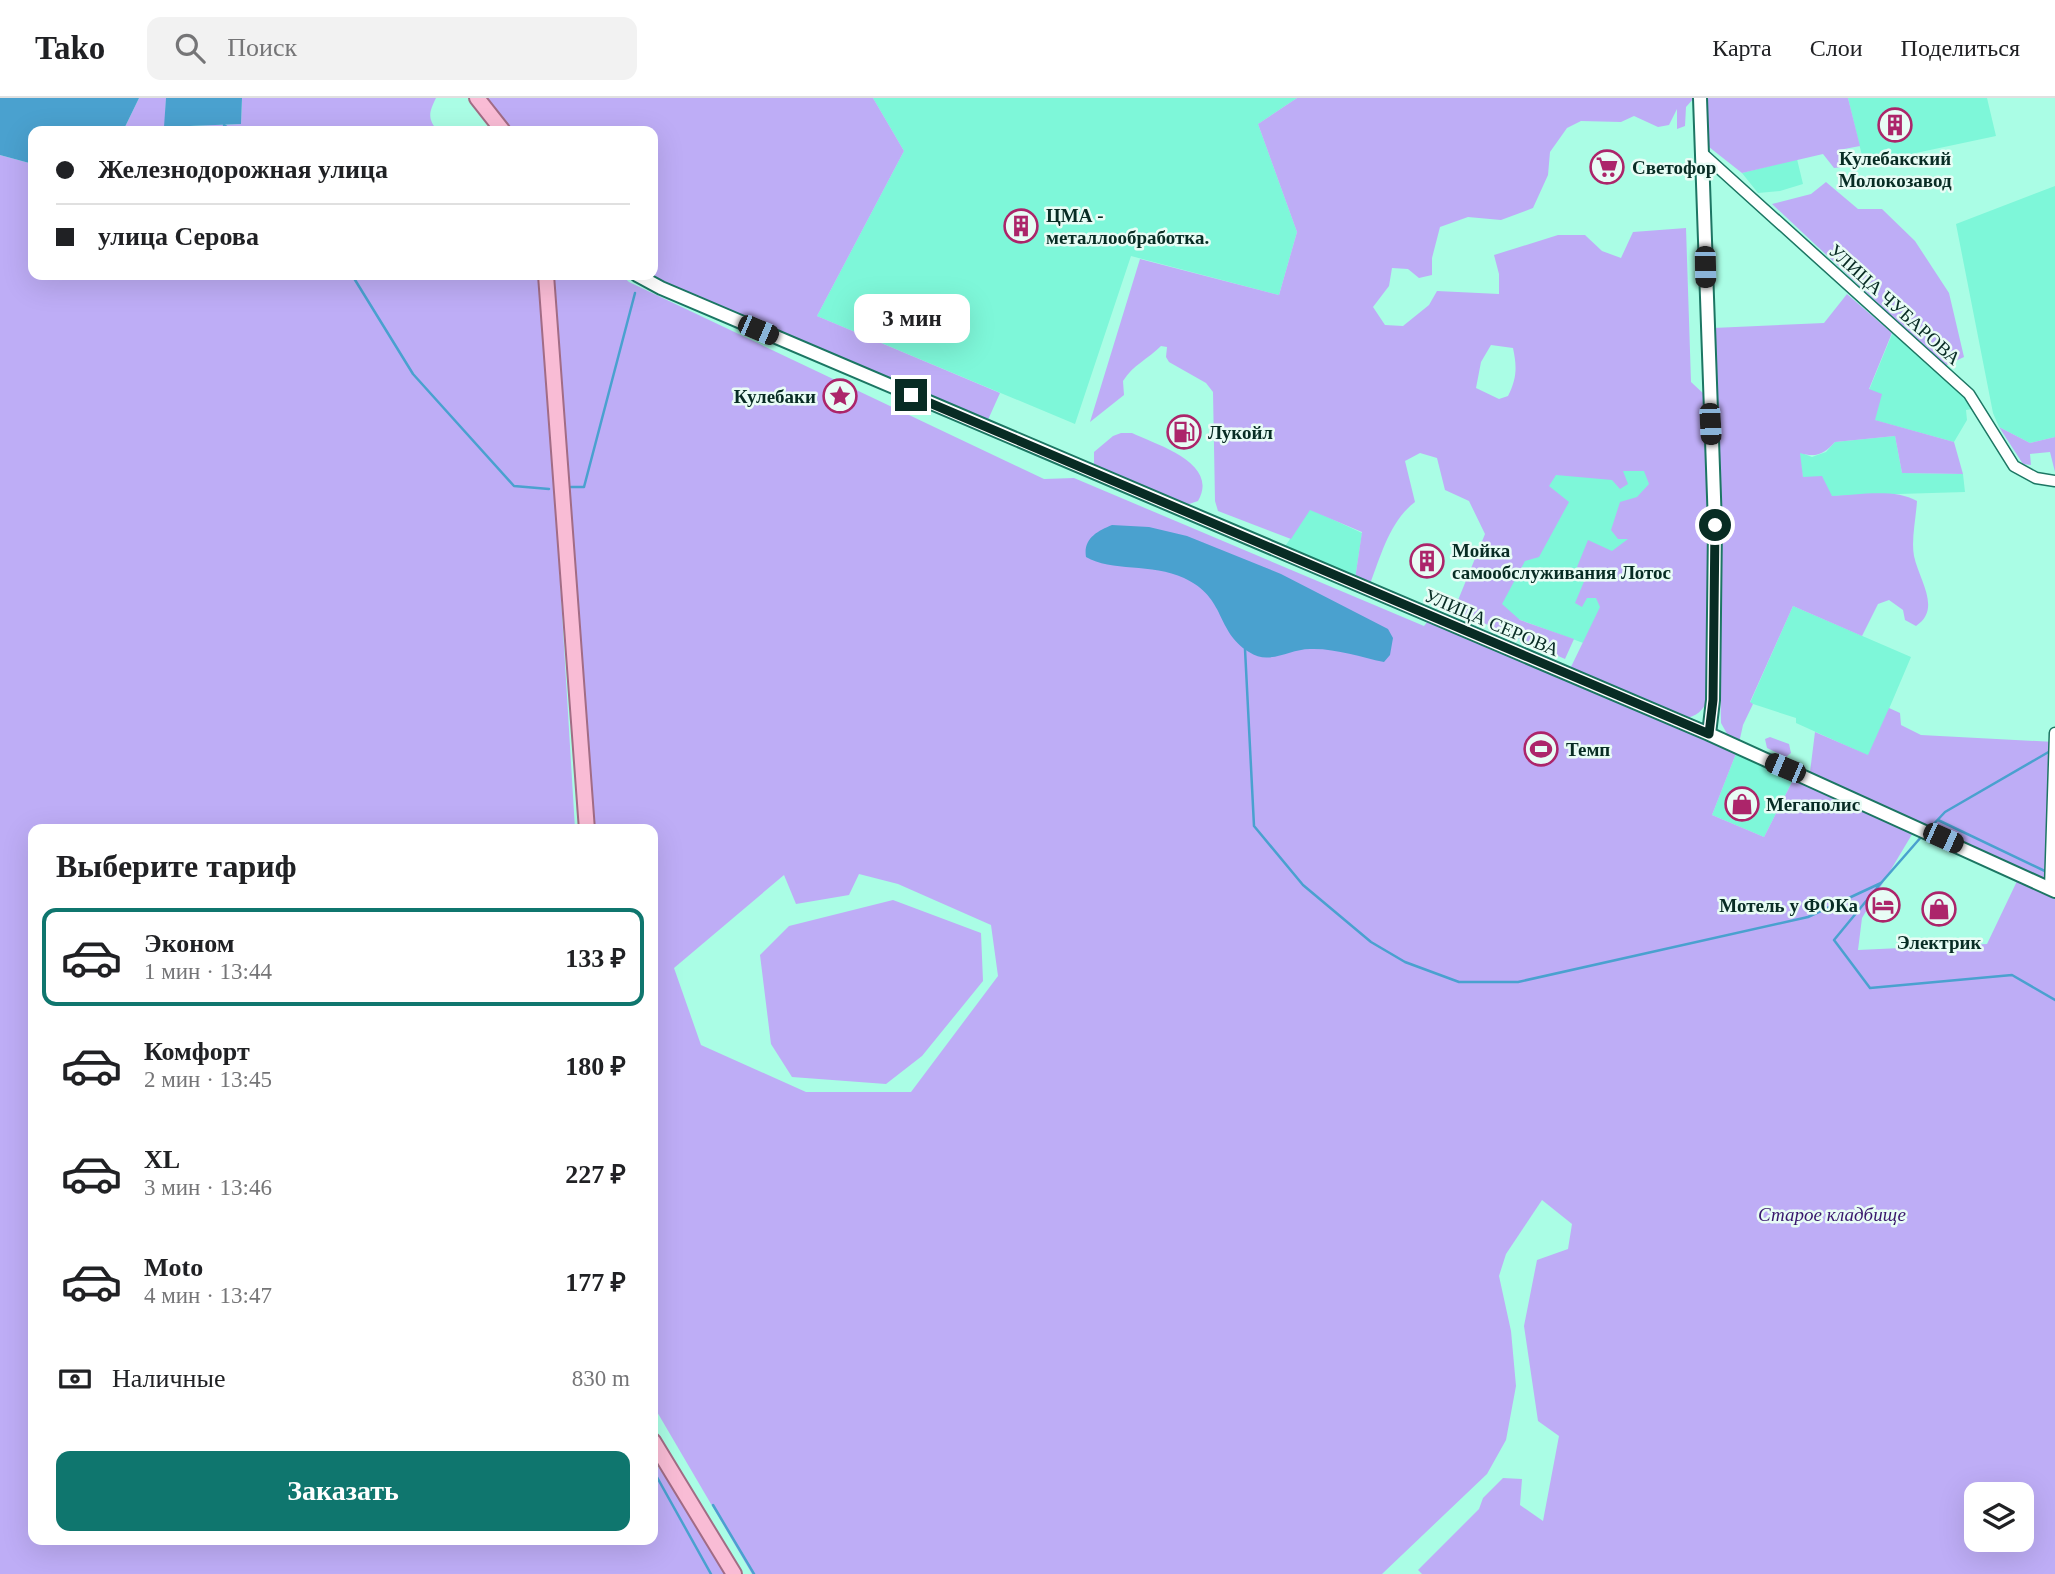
<!DOCTYPE html>
<html lang="ru">
<meta charset="utf-8">
<style>
:root{--surface:#fff;--page:#f2f2f2;--text:#202124;--muted:#757577;--line:#e0e0e0;--accent:#0f766e}
body{margin:0;font-family:Georgia,serif;background:var(--page);color:var(--text);height:100vh;display:flex;flex-direction:column;font-size:26px;white-space:nowrap}
*{box-sizing:border-box;margin:0}
p{font-size:23px;color:var(--muted)}
.icon{flex:none;width:38px;height:38px;fill:none;stroke:currentColor;stroke-width:2;stroke-linecap:round;stroke-linejoin:round}
.map{position:relative;flex:1;overflow:hidden}
.sheet{position:absolute;left:28px;top:726px;width:630px;height:721px;display:flex;flex-direction:column;background:var(--surface);border-radius:14px;box-shadow:0 7px 28px #0002}
.sheet>*{flex:none}
.top-card{position:absolute;left:28px;top:28px;width:630px;height:154px;border-radius:14px;box-shadow:0 7px 28px #0002;display:grid;align-content:center;height:154px;padding:0 28px;background:var(--surface)}
.tools{position:absolute;left:1964px;top:1384px;display:grid;gap:14px}
.tools a{display:grid;place-items:center;width:70px;height:70px;border-radius:14px;background:var(--surface);box-shadow:0 7px 28px #0002;font-size:35px}
.end{position:absolute;width:32px;height:32px;margin:-16px;border:9px solid #082c24;background:#fff;box-shadow:0 0 0 4px #fff}
.from{border-radius:50%}
.bubble{position:absolute;height:49px;border-radius:14px;background:var(--surface);box-shadow:0 7px 28px #0002;font-size:23px;font-weight:600;line-height:49px;text-align:center}
.car{position:absolute;width:21px;height:42px;margin:-21px -10px;border-radius:9px;box-shadow:0 0 5px 2px #0007;background:linear-gradient(#222 24%,#8ab4d8 0 40%,#222 0 76%,#8ab4d8 0 86%,#222 0)}
.top-card b{display:flex;align-items:center;gap:24px;height:66px;font-size:26px}
.top-card b+b{border-top:2px solid var(--line)}
.top-card i{width:18px;height:18px;background:var(--text)}
ul{padding:0;list-style:none}
li{display:flex;align-items:center;gap:21px;height:98px;margin:0 14px 10px;padding:0 14px;border:4px solid transparent;border-radius:14px}
li div{flex:1}
li b{display:block;font-size:26px}
li em{font-style:normal;font-weight:600}
li.selected{border-color:var(--accent)}
li>.icon{width:63px;height:63px;stroke-width:1.5}
h2{padding:0 28px;font-size:32px;line-height:84px}
.pay{display:flex;align-items:center;gap:18px;height:77px;padding:0 28px;font-size:26px}
.pay p{margin-inline-start:auto}
.primary-button{display:flex;gap:14px;margin-top:auto;padding:14px 28px}
.primary-button a{flex:1;height:80px;border-radius:14px;background:var(--accent);color:#fff;font-size:28px;font-weight:600;line-height:80px;text-align:center}
header{display:flex;align-items:center;gap:42px;box-sizing:border-box;height:98px;padding:0 35px;background:var(--surface);border-bottom:2px solid var(--line)}
header strong{font-size:33px}
nav{display:flex;gap:38px;margin-inline-start:auto;font-size:24px}
.search{width:490px;height:63px;background:var(--page);display:flex;align-items:center;gap:18px;box-sizing:border-box;padding:0 24px;border-radius:14px;color:var(--muted);font-size:26px}
.map>svg:first-child{display:block}
</style>
<header>
<strong>Tako</strong>
<div class="search"><svg class="icon" aria-label="search" viewBox="0 0 24 24"><circle cx="10" cy="10" r="6"/><path d="M15 15l6 6"/></svg>Поиск</div>
<nav><a>Карта</a><a>Слои</a><a>Поделиться</a></nav>
</header>
<div class="map">
<svg width="2055" height="1476" viewBox="0 0 2055 1476">
<rect width="100%" height="100%" fill="#aafde5"/>
<!-- built -->
<path fill="#7ef7d9" d="M 873,0 L 1297,0 L 1258,26 L 1297,134 L 1279,197 L 1131,158 L 1075,326 L 817,218 L 904,53 Z
M 1848,0 L 1987,0 L 1996,38 L 1864,66 Z
M 1797,61 L 1803,86 L 1780,93 L 1758,95 L 1742,75 Z
M 2055,88 L 2055,339 L 2030,345 L 1999,329 L 1993,315 L 1956,126 Z
M 1895,229 L 1978,310 L 1966,312 L 1967,322 L 1954,344 L 1874,322 L 1869,292 Z
M 1532,306 L 1683,356 L 1657,572 L 1477,506 Z
M 1895,338 L 1902,375 L 1963,376 L 1965,394 L 1832,398 L 1803,380 L 1799,354 L 1812,359 L 1826,354 L 1835,344 Z
M 1310,411 L 1362,435 L 1355,481 L 1284,450 Z
M 1793,508 L 1911,559 L 1869,658 L 1796,625 L 1796,620 L 1750,605 Z
M 1737,653 L 1795,678 L 1764,739 L 1712,717 Z"/>
<!-- green -->
<path fill="#beadf6" fill-rule="evenodd" d="M 139,0 L 166,0 L 165,29 L 241,26 L 242,0 L 436,0 C 429,14 427,21 438,33 L 123,33 Z
M 482,0 L 873,0 L 904,53 L 817,218 L 1000,295 L 987,324 L 645,177 L 653,177 L 653,33 L 510,33 Z
M 1297,0 L 1694,0 L 1686,9 L 1685,28 L 1677,31 L 1677,11 L 1669,27 L 1658,29 L 1634,18 L 1621,24 L 1581,23 L 1567,30 L 1550,54 L 1548,77 L 1533,110 L 1501,122 L 1468,119 L 1440,129 L 1432,160 L 1432,177 L 1419,180 L 1408,171 L 1392,170 L 1389,188 L 1373,209 L 1385,227 L 1403,228 L 1429,207 L 1437,193 L 1499,196 L 1499,176 L 1494,157 L 1558,137 L 1585,137 L 1602,153 L 1621,160 L 1633,134 L 1686,130 L 1691,284 L 1705,297 L 1711,427 L 1709,600 C 1703,612 1697,620 1682,620 L 1569,573 L 1600,509 L 1596,500 L 1587,500 L 1582,509 L 1575,505 L 1588,474 L 1577,469 L 1588,442 L 1612,453 L 1628,441 L 1618,441 L 1611,432 L 1620,404 L 1637,399 L 1649,386 L 1644,373 L 1623,373 L 1628,386 L 1620,391 L 1612,382 L 1556,377 L 1549,388 L 1569,404 L 1539,459 L 1525,463 L 1502,506 L 1520,522 L 1574,541 L 1565,561 L 1454,512 L 1485,436 L 1469,403 L 1445,392 L 1437,360 L 1420,355 L 1405,363 L 1415,404 C 1390,423 1381,457 1370,486 L 1355,481 L 1362,434 L 1310,412 L 1291,441 L 1218,413 L 1215,403 L 1213,294 L 1206,285 L 1169,264 L 1166,259 L 1167,249 L 1161,248 C 1148,261 1133,267 1123,283 L 1124,297 L 1090,324 L 1140,161 L 1279,197 L 1297,134 L 1258,26 ZM 1491,247 L 1513,250 C 1517,269 1517,280 1508,298 L 1499,301 L 1476,290 L 1481,264 Z
M 1707,0 L 1848,0 L 1860,48 L 1839,52 L 1843,69 L 1834,70 L 1823,56 L 1742,75 L 1709,49 Z
M 0,57 L 33,66 L 33,177 L 531,177 L 542,184 L 575,731 L 33,732 L 33,1442 L 653,1442 L 653,1362 L 698,1424 L 729,1476 L 0,1476 Z
M 1826,84 L 1858,111 L 1882,111 L 1915,143 L 1949,195 L 1964,259 L 1945,268 L 1772,106 L 1811,96 Z
M 550,177 L 621,177 L 629,184 L 1044,381 L 1074,380 L 1424,528 L 1428,523 L 1737,653 L 1712,717 L 1764,739 L 1795,678 L 1914,733 L 1862,820 L 1858,852 L 1987,846 L 2018,781 L 2055,798 L 2055,1476 L 1422,1476 L 1418,1472 L 1479,1411 L 1483,1400 L 1503,1380 L 1522,1381 L 1520,1407 L 1543,1423 L 1559,1338 L 1538,1323 L 1524,1228 L 1537,1162 L 1568,1151 L 1572,1126 L 1542,1102 L 1506,1156 L 1499,1178 L 1511,1233 L 1516,1288 L 1506,1342 L 1487,1376 L 1382,1476 L 752,1476 L 653,1307 L 653,732 L 591,731 ZM 859,776 L 898,786 L 991,827 L 998,878 L 911,994 L 806,994 L 701,947 L 674,870 L 784,777 L 796,806 L 849,797 ZM 1976,1396 L 2021,1396 L 2021,1442 L 1976,1442 Z
M 1847,196 L 1892,235 L 1869,291 L 1882,296 L 1875,322 L 1954,344 L 1963,376 L 1902,375 L 1895,338 L 1835,344 C 1824,356 1816,360 1800,355 L 1803,379 L 1822,378 L 1832,398 C 1857,397 1895,390 1917,403 C 1916,420 1911,442 1914,458 C 1919,482 1942,511 1916,528 L 1905,522 L 1903,512 L 1889,502 L 1878,506 L 1862,538 L 1793,508 L 1750,604 L 1753,606 L 1743,627 L 1739,645 L 1730,641 L 1721,625 L 1713,230 L 1824,225 Z
M 1999,329 L 2030,345 L 2055,339 L 2055,374 L 2050,354 L 2030,356 L 2031,367 L 2023,366 Z
M 1121,335 L 1132,335 C 1157,347 1220,365 1198,403 L 1186,407 L 1094,368 L 1094,354 L 1113,338 Z
M 1889,610 L 1900,615 L 1901,627 L 1921,637 L 2055,644 L 2048,783 L 1810,674 L 1815,634 L 1868,657 Z
M 1770,639 L 1789,646 L 1791,655 L 1786,659 L 1767,650 L 1765,641 Z
M 893,802 L 981,835 L 983,883 L 922,958 L 886,986 L 792,979 L 771,946 L 760,857 L 789,828 Z"/>
<!-- water -->
<path fill="#4aa1cf" d="M 0,0 L 139,0 L 123,33 L 33,33 L 33,66 L 0,57 Z
M 166,0 L 242,0 L 241,26 L 164,29 Z
M 1112,427 L 1149,429 L 1187,438 L 1281,476 L 1388,531 L 1393,540 L 1390,557 L 1384,564 C 1360,559 1335,550 1310,551 C 1289,551 1269,568 1249,554 C 1215,533 1227,500 1184,480 C 1152,465 1111,474 1086,459 C 1083,441 1097,433 1112,427 Z"/>
<g fill="none" stroke-linecap="round" stroke-linejoin="round">
<!-- stream -->
<path stroke="#4aa1cf" stroke-width="2.5" d="M 224,27 L 232,33
M 352,177 L 413,276 L 514,388 L 549,391
M 571,389 L 584,389 L 635,195
M 1245,551 L 1254,728 L 1303,787 L 1371,844 L 1405,864 L 1459,884 L 1518,884 L 1808,819 L 1881,785 L 1922,738
M 1938,722 L 2049,775
M 1929,731 L 1945,714 L 2052,652
M 1881,785 L 1834,842 L 1870,890 L 2012,877 L 2055,902
M 653,1372 L 711,1476
M 713,1407 L 754,1476"/>
<defs>
<path id="street" d="M 1702,55 L 1969,296 L 2014,368 L 2036,380 L 2055,383
M 2050,791 L 2055,635"/>
<path id="secondary" d="M 1700,0 L 1715,427 L 1713,602 L 1709,636
M 637,177 L 661,190 L 1709,636 L 2055,793"/>
<path id="primary" d="M 477,0 L 503,33
M 546,177 L 587,732
M 653,1343 L 734,1476"/>
</defs>
<!-- street casing -->
<use href="#street" stroke="#1c7663" stroke-width="13"/>
<!-- secondary casing -->
<use href="#secondary" stroke="#1c7663" stroke-width="16"/>
<!-- primary casing -->
<use href="#primary" stroke="#a26c85" stroke-width="18"/>
<!-- street -->
<use href="#street" stroke="#fff" stroke-width="10"/>
<!-- secondary -->
<use href="#secondary" stroke="#fff" stroke-width="12"/>
<!-- primary -->
<use href="#primary" stroke="#f9bcd5" stroke-width="14"/>
</g>
<g fill="none" stroke-linecap="round" stroke-linejoin="round">
<!-- route -->
<path stroke="#082c24" stroke-width="9" d="M 911,297 L 1709,636 L 1713,602 L 1715,427"/>
</g>
<!-- icons -->
<defs>
<symbol id="building-ring" viewBox="-11 -11 22 22"><circle r="9.5" fill="#e8fcf5" stroke="#ac256a" stroke-width="1.5"/><path d="M-4-6H4V6H1V3H-1V6H-4ZM-2.5-4.3h1.7v1.8h-1.7ZM.8-4.3h1.7v1.8H.8ZM-2.5-1h1.7V.8h-1.7ZM.8-1h1.7V.8H.8Z" fill="#ac256a"/></symbol>
<symbol id="supermarket-ring" viewBox="-11 -11 22 22"><circle r="9.5" fill="#e8fcf5" stroke="#ac256a" stroke-width="1.5"/><path d="M-6-5.5h2.5l.6 2H6L4.5 2H-2.5L-4.4-4H-6ZM-1.5 3.2a1.3 1.3 0 1 0 .1 0ZM3 3.2a1.3 1.3 0 1 0 .1 0Z" fill="#ac256a"/></symbol>
<symbol id="sight-ring" viewBox="-11 -11 22 22"><circle r="9.5" fill="#e8fcf5" stroke="#ac256a" stroke-width="1.5"/><path d="M0-6L1.8-2.2L6-1.7L2.9 1.2L3.7 5.4L0 3.3L-3.7 5.4L-2.9 1.2L-6-1.7L-1.8-2.2Z" fill="#ac256a"/></symbol>
<symbol id="fuel-ring" viewBox="-11 -11 22 22"><circle r="9.5" fill="#e8fcf5" stroke="#ac256a" stroke-width="1.5"/><path d="M-5.5-6h7V0h2V4h1.3V-2.5L3-4.5l.8-.8L6-3V5H2.5V1h-1V6h-7ZM-4.2-4.7v3.2H.2V-4.7Z" fill="#ac256a"/></symbol>
<symbol id="stadium-ring" viewBox="-11 -11 22 22"><circle r="9.5" fill="#e8fcf5" stroke="#ac256a" stroke-width="1.5"/><path d="M0-5a6.5 5 0 1 0 0 10a6.5 5 0 1 0 0-10ZM-3.5-1.8h7v3.6h-7Z" fill="#ac256a"/></symbol>
<symbol id="shop-ring" viewBox="-11 -11 22 22"><circle r="9.5" fill="#e8fcf5" stroke="#ac256a" stroke-width="1.5"/><path d="M-5-2.5h2.3a2.7 3.5 0 0 1 5.4 0H5L5.5 6h-11ZM-1.5-2.5h3a1.5 2.3 0 0 0-3 0Z" fill="#ac256a"/></symbol>
<symbol id="hotel-ring" viewBox="-11 -11 22 22"><circle r="9.5" fill="#e8fcf5" stroke="#ac256a" stroke-width="1.5"/><path d="M-6-4.5h1.5V1H6V5H4.5V3h-9V5H-6ZM-4 0a1.8 1.8 0 1 1 3.6 0ZM.5 0V-2.5h3Q6-2.5 6 0Z" fill="#ac256a"/></symbol>
</defs>
<g fill-rule="evenodd">
<use href="#building-ring" x="1876" y="8" width="38" height="38"/>
<use href="#supermarket-ring" x="1588" y="50" width="38" height="38"/>
<use href="#building-ring" x="1002" y="109" width="38" height="38"/>
<use href="#sight-ring" x="821" y="279" width="38" height="38"/>
<use href="#fuel-ring" x="1165" y="315" width="38" height="38"/>
<use href="#building-ring" x="1408" y="444" width="38" height="38"/>
<use href="#stadium-ring" x="1522" y="632" width="38" height="38"/>
<use href="#shop-ring" x="1723" y="687" width="38" height="38"/>
<use href="#hotel-ring" x="1864" y="788" width="38" height="38"/>
<use href="#shop-ring" x="1920" y="792" width="38" height="38"/>
</g>
<g text-anchor="middle" stroke-width="5" stroke-linejoin="round" paint-order="stroke">
<!-- poi labels -->
<g font-size="19" font-weight="bold" fill="#082c24" stroke="#e8fcf5" text-anchor="start">
<text x="1895" y="67" text-anchor="middle">Кулебакский<tspan x="1895" dy="22">Молокозавод</tspan></text>
<text x="1632" y="76">Светофор</text>
<text x="1046" y="124">ЦМА -<tspan x="1046" dy="22">металлообработка.</tspan></text>
<text x="816" y="305" text-anchor="end">Кулебаки</text>
<text x="1208" y="341">Лукойл</text>
<text x="1452" y="459">Мойка<tspan x="1452" dy="22">самообслуживания Лотос</tspan></text>
<text x="1566" y="658">Темп</text>
<text x="1766" y="713">Мегаполис</text>
<text x="1858" y="814" text-anchor="end">Мотель у ФОКа</text>
<text x="1939" y="851" text-anchor="middle">Электрик</text>
</g>
<!-- street labels -->
<g font-size="19" fill="#082c24" stroke="#e8fcf5">
<text transform="translate(1895 206) rotate(42)" y="7">УЛИЦА ЧУБАРОВА</text>
<text transform="translate(1492 524) rotate(23)" y="7">УЛИЦА СЕРОВА</text>
</g>
<!-- park labels -->
<g font-size="19" font-style="italic" fill="#38166c" stroke="#e8fcf5">
<text x="1832" y="1123">Старое кладбище</text>
</g>
</g>
</svg>
<div class="tools">
<a><svg class="icon" aria-label="layers" viewBox="0 0 24 24"><path d="M12 4l9 5-9 5-9-5zM3 14l9 5 9-5"/></svg></a>
</div>
<i class="end from" style="left:1715px;top:427px"></i>
<i class="end" style="left:911px;top:297px"></i>
<div class="bubble" style="left:854px;top:196px;width:116px">3 мин</div>
<i class="car" style="left:1705px;top:169px;rotate:179deg"></i>
<i class="car" style="left:758px;top:232px;rotate:113deg"></i>
<i class="car" style="left:1710px;top:326px;rotate:177deg"></i>
<i class="car" style="left:1785px;top:670px;rotate:293deg"></i>
<i class="car" style="left:1943px;top:740px;rotate:114deg"></i>
<div class="top-card">
<b><i class="from"></i>Железнодорожная улица</b>
<b><i></i>улица Серова</b>
</div>
<section class="sheet">
<h2>Выберите тариф</h2>
<ul>
<li class="selected"><svg class="icon" aria-label="car" viewBox="0 0 24 24"><path d="M5 17H2v-5l4-1 3-4h7l3 4 3 1v5h-3M9 17h6M6 11h13"/><circle cx="7" cy="17" r="2"/><circle cx="17" cy="17" r="2"/></svg><div><b>Эконом</b><p>1 мин · 13:44</p></div><em>133 ₽</em></li>
<li><svg class="icon" aria-label="car" viewBox="0 0 24 24"><path d="M5 17H2v-5l4-1 3-4h7l3 4 3 1v5h-3M9 17h6M6 11h13"/><circle cx="7" cy="17" r="2"/><circle cx="17" cy="17" r="2"/></svg><div><b>Комфорт</b><p>2 мин · 13:45</p></div><em>180 ₽</em></li>
<li><svg class="icon" aria-label="car" viewBox="0 0 24 24"><path d="M5 17H2v-5l4-1 3-4h7l3 4 3 1v5h-3M9 17h6M6 11h13"/><circle cx="7" cy="17" r="2"/><circle cx="17" cy="17" r="2"/></svg><div><b>XL</b><p>3 мин · 13:46</p></div><em>227 ₽</em></li>
<li><svg class="icon" aria-label="car" viewBox="0 0 24 24"><path d="M5 17H2v-5l4-1 3-4h7l3 4 3 1v5h-3M9 17h6M6 11h13"/><circle cx="7" cy="17" r="2"/><circle cx="17" cy="17" r="2"/></svg><div><b>Moto</b><p>4 мин · 13:47</p></div><em>177 ₽</em></li>
</ul>
<div class="pay"><svg class="icon" aria-label="cash" viewBox="0 0 24 24"><path d="M3 7h18v10H3z"/><circle cx="12" cy="12" r="2"/></svg>Наличные<p>830 m</p></div>
<div class="primary-button"><a>Заказать</a></div>
</section>
</div>
